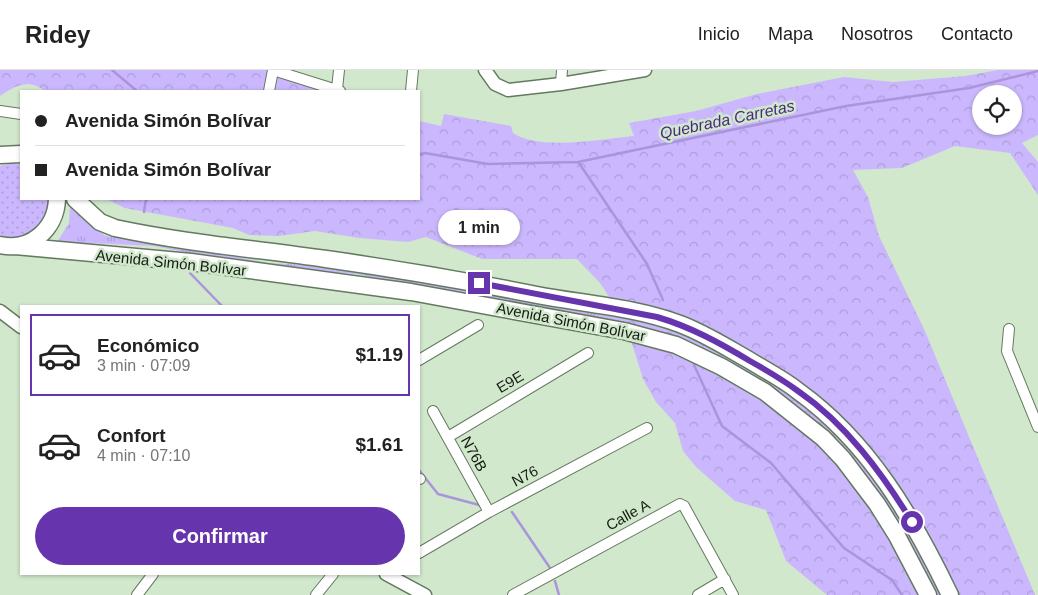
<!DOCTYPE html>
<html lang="es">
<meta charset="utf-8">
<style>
:root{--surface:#fff;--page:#f6f6f6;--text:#222;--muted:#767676;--line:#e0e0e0;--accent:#6635ad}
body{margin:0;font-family:Helvetica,sans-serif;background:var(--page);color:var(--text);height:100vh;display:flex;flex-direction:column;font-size:19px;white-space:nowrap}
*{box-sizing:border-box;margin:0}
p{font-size:16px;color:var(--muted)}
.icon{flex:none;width:28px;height:28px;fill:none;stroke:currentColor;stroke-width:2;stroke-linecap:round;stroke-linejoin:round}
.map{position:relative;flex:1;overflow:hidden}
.details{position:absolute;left:20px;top:235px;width:400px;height:270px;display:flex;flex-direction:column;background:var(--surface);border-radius:0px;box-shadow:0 1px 4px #0004}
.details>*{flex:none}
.guide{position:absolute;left:20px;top:20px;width:400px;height:110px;border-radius:0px;box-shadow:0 1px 4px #0004;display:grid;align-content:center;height:110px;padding:0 15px;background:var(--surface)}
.controls{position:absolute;left:972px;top:15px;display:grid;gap:10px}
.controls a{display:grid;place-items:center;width:50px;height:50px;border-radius:50%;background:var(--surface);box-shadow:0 1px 4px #0004;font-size:25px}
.end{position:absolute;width:22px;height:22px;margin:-11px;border:6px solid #6635ad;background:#fff;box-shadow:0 0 0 2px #fff}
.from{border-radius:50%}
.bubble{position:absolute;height:35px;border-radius:18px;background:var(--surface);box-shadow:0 1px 4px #0004;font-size:16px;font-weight:600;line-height:35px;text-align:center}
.guide b{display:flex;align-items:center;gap:18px;height:48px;font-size:19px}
.guide b+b{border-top:1px solid var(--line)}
.guide i{width:12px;height:12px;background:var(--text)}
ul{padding:9px 0 0;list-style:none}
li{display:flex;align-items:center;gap:15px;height:82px;margin:0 10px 8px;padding:0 5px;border:2px solid transparent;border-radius:0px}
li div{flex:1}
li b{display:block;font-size:19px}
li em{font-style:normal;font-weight:600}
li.current{border-color:var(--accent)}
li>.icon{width:45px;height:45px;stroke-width:1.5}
.button{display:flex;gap:10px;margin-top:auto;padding:10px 15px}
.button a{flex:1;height:58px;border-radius:30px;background:var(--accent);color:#fff;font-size:20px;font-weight:600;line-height:58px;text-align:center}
header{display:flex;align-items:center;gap:30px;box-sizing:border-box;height:70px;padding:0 25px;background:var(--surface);border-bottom:1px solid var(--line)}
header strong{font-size:24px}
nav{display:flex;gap:28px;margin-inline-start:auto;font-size:18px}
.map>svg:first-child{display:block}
</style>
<header>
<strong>Ridey</strong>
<nav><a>Inicio</a><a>Mapa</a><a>Nosotros</a><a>Contacto</a></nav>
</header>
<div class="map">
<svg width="1038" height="525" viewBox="0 0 1038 525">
<defs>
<pattern id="grass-tufts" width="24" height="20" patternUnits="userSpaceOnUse" patternTransform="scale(1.25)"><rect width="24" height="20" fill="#cbb7fd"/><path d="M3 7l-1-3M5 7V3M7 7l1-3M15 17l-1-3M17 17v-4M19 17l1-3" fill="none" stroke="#ad9dd8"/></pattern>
<pattern id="forest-crowns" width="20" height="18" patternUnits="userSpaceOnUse" patternTransform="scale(1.25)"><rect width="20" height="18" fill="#cbb7fd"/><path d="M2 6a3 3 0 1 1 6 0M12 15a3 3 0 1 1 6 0" fill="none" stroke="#ad9dd8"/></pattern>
<pattern id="park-dots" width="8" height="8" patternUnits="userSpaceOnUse" patternTransform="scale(1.25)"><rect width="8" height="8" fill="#cbb7fd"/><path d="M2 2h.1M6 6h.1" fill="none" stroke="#ad9dd8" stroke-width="1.8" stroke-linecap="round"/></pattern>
</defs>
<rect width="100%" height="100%" fill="#d1e8cc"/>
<!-- grass -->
<path fill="url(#grass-tufts)" d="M 70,135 L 93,158 L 106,166 L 179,175 L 267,193 L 326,196 L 476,220 L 582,242 L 641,251 L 640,255 L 563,244 L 356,204 L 295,200 L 241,193 L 154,176 L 89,173 L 56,174 L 69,153 Z"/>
<!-- forest -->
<path fill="url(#forest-crowns)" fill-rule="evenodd" d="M 0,0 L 281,0 L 352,21 L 45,21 C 28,8 15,16 0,26 Z
M 998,0 L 1038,0 L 1038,65 L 1022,73 L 1038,92 L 1038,125 L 1010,83 L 955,76 L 902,98 L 853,100 L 868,127 L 879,166 L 924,259 L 1035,525 L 827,525 L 786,491 L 766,440 L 735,431 L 696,397 L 683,381 L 675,353 L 656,332 L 643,309 L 625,251 L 600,213 L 577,189 L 482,189 L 426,167 L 408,172 L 359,168 L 315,161 L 279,166 L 249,165 L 233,158 L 125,138 L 106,129 L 419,129 L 419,51 L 441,56 L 444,44 L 511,56 L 513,63 C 538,81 603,69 634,66 L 629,53 L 696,41 L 757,24 L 844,7 L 893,12 L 966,6 ZM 981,24 L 1014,24 L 1014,56 L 981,56 Z"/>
<!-- park -->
<path fill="url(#park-dots)" d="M 12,93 L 21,94 L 21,129 L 51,129 C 49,135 49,143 46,149 C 39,165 15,172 0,165 L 0,96 Z"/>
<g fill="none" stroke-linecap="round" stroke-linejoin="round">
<!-- stream -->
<path stroke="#aa95dc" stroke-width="2.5" d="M 112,0 L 137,21
M 419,85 L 425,83 L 488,94 L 578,92 L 846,36 L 969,18 L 1038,1
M 579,93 L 647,194 L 663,230
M 144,142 L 146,129
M 190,203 L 222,236
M 694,295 L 722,356 L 771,393 L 844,478 L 892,510 L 902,525
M 419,400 L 438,424 L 483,436
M 512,442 L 550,498
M 555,511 L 559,525"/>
<defs>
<path id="minor" d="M 273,0 L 340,21
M 561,14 L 562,0
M 337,19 L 339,0
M 269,21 L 273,0
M 411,21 L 413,0
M 0,41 L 21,44
M 1009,259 L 1007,281 L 1038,357
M 419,290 L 478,255
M 433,341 L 489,442
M 448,367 L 588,283
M 419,409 L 420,409
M 419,483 L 489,442 L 647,358
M 137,525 L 153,504
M 316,525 L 333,504
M 513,525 L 680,434 L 684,436 L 733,525
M 698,525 L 725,509"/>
<path id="tertiary" d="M 485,0 L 495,14 L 508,20 L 561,14 L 645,0
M 0,241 L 21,257
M 386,504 L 425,525"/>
<path id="trunk" d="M 0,85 L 21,84
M 75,129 L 100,152 L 115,158 C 185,173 256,179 326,189 C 397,199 467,211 537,225 C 585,234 634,237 680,254 C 704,263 726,277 749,290 C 765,300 783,309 798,321 C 869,372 913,448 950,525
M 0,175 C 30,182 56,159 57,129
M 15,176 L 191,192 L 411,222 L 624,261 L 676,275 L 722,297 L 765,322 L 823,368 L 843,389 L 877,434 L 897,466 L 928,525"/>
</defs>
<!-- minor casing -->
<use href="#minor" stroke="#64795f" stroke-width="12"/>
<!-- tertiary casing -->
<use href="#tertiary" stroke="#64795f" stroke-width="15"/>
<!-- trunk casing -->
<use href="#trunk" stroke="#64795f" stroke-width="19"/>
<!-- minor -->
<use href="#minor" stroke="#fff" stroke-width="10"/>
<!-- tertiary -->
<use href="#tertiary" stroke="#fff" stroke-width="12"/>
<!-- trunk -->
<use href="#trunk" stroke="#fff" stroke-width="16"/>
</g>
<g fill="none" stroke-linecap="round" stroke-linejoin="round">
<!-- route -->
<path stroke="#6635ad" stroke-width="6" d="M 479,213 L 657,247 C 691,257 720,273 750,291 C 766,300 783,310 798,321 C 846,354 882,403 912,452"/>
</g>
<g text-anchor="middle" stroke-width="5" stroke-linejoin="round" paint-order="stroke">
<!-- street labels -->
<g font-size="15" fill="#141c12" stroke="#d1e8cc">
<text transform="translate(171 193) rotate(6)" y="5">Avenida Simón Bolívar</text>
<text transform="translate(571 252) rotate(11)" y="5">Avenida Simón Bolívar</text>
<text transform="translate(510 312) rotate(-31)" y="5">E9E</text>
<text transform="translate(474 384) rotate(61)" y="5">N76B</text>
<text transform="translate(525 406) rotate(-28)" y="5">N76</text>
<text transform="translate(628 445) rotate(-29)" y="5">Calle A</text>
</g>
<!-- water labels -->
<g font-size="16" font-style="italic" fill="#492a7c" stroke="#d1e8cc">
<text transform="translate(727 49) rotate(-12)" y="6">Quebrada Carretas</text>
</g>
</g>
</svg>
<div class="controls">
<a><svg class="icon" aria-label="locate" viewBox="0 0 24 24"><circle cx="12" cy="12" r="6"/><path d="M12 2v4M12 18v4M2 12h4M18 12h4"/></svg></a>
</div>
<i class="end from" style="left:912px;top:452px"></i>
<i class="end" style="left:479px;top:213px"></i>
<div class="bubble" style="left:438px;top:140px;width:82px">1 min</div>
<div class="guide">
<b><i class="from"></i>Avenida Simón Bolívar</b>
<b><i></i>Avenida Simón Bolívar</b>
</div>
<section class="details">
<ul>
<li class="current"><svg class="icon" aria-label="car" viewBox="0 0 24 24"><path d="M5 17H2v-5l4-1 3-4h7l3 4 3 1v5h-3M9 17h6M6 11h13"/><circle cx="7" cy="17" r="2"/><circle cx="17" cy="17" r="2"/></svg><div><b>Económico</b><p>3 min · 07:09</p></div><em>$1.19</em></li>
<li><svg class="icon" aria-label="car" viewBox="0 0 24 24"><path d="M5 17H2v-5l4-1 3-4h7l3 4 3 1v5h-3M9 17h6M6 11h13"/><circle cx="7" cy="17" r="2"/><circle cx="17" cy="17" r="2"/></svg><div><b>Confort</b><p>4 min · 07:10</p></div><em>$1.61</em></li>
</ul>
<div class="button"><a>Confirmar</a></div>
</section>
</div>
